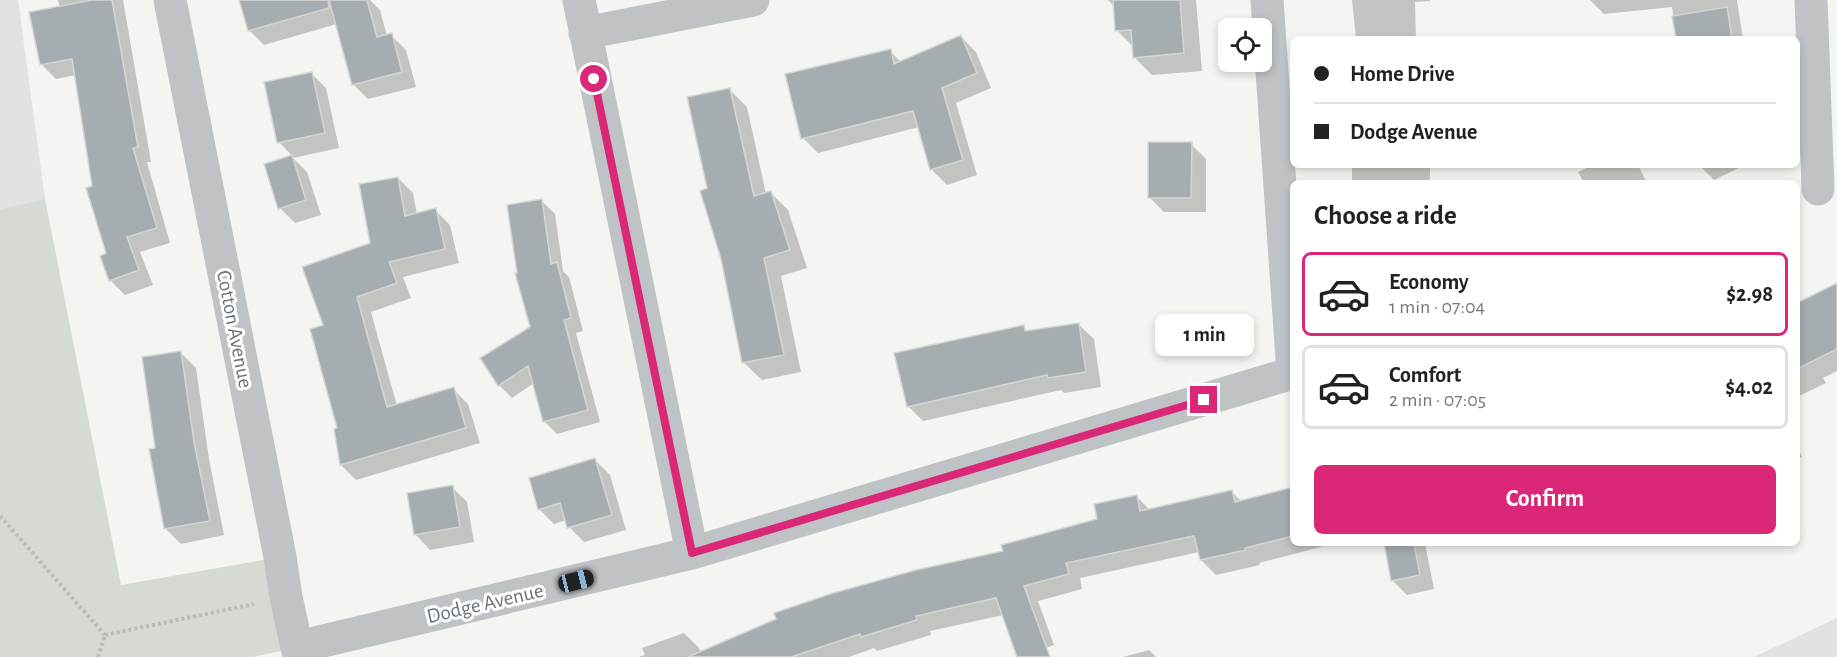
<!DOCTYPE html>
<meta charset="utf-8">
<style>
:root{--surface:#fff;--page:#f2f2f2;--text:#222;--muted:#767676;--line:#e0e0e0;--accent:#db2777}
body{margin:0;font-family:"Alegreya Sans",sans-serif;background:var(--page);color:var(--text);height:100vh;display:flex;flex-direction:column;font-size:22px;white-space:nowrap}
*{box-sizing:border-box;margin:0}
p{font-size:20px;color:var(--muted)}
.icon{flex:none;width:33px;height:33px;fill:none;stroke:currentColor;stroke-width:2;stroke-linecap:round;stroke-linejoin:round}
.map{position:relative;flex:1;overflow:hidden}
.details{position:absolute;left:1290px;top:180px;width:510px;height:366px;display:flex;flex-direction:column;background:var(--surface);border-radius:9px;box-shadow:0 3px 9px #0003}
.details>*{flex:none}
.top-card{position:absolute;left:1290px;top:36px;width:510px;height:132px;border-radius:9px;box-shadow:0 3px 9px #0003;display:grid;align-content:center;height:132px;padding:0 24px;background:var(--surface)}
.fabs{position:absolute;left:1218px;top:18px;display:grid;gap:12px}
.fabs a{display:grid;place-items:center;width:54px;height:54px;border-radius:9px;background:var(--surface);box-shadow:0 3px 9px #0003;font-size:30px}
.end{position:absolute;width:27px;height:27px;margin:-14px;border:8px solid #db2777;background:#fff;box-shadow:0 0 0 3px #fff}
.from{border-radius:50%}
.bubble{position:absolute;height:42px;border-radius:9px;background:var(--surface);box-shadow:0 3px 9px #0003;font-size:20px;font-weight:700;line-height:42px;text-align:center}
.car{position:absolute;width:18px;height:36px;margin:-18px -9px;border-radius:8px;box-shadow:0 0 4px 2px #0007;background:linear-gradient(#222 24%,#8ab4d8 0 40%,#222 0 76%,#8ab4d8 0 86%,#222 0)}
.top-card b{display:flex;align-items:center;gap:21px;height:57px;font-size:22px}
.top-card b+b{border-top:2px solid var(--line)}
.top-card i{width:15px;height:15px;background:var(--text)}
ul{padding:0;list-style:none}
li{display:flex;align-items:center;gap:18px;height:84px;margin:0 12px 9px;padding:0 12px;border:3px solid var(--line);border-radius:9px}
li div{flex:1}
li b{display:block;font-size:22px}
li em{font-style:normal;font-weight:700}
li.active{border-color:var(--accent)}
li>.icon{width:54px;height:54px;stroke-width:1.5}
h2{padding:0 24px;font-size:27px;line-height:72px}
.button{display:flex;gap:12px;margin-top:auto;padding:12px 24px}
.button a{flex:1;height:69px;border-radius:9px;background:var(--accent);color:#fff;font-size:24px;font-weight:700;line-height:69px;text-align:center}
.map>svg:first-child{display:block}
</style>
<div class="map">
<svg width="1837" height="657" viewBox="0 0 1837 657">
<rect width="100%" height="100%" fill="#f4f4f1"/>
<!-- built -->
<path fill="#e2e3e1" d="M 0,0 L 18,0 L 45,199 L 0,209 Z
M 1837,618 L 1837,657 L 1754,657 Z"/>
<!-- green -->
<path fill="#d5dbd2" d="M 45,199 L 121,585 L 280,557 L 298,647 L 253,657 L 0,657 L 0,209 Z"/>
<!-- shadow -->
<path fill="#0003" d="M 58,0 L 123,0 L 151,162 L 147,162 L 170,243 L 140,252 L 153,285 L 125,295 L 111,281 L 102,256 L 108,254 L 94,187 L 76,75 L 56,79 L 41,64 L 60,8 Z
M 240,0 L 370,0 L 380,10 L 387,36 L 391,35 L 406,50 L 416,87 L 368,99 L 353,84 L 337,24 L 264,45 L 249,30 Z
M 1108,0 L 1196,0 L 1202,71 L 1152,75 L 1134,57 L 1133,47 L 1117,30 L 1115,7 Z
M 1352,0 L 1430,0 L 1430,1 L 1415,2 L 1416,39 L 1356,39 Z
M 1590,0 L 1737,0 L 1743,39 L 1677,39 L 1672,7 L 1604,14 Z
M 961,37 L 976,52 L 991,88 L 956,103 L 977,175 L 947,185 L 932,170 L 919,127 L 818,153 L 803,138 L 890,51 L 902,63 Z
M 311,73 L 326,88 L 339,148 L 293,158 L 307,172 L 321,215 L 295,223 L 280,208 L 266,165 L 293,157 L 279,142 Z
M 729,89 L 747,107 L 766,194 L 771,193 L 788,210 L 807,268 L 781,276 L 801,372 L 762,380 L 744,363 L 709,189 Z
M 1191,144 L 1206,159 L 1206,212 L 1164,212 L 1149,197 Z
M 1352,165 L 1430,165 L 1430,183 L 1352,183 Z
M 1592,165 L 1638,165 L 1647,183 L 1584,183 L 1578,172 Z
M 1699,165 L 1745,165 L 1714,180 Z
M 398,178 L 413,193 L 417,214 L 435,210 L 450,225 L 459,263 L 403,277 L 411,298 L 371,312 L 397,406 L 453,389 L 468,404 L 480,443 L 356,480 L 341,465 L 339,429 L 325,326 L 371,244 Z
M 542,201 L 555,214 L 563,271 L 569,277 L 583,331 L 576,333 L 600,422 L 557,434 L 544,421 L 534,383 L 512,398 L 499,385 L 531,327 Z
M 1837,285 L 1837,371 L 1823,378 L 1826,383 L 1797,397 L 1797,305 Z
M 1078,324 L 1094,339 L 1101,387 L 1064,393 L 1061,390 L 923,421 L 908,406 L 1023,327 L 1029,332 Z
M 181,353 L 196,368 L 209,459 L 224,535 L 181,544 L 166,529 L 156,449 Z
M 1797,446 L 1802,457 L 1797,459 Z
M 595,460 L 610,475 L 626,530 L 584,542 L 569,527 L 567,520 L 554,524 L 539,509 Z
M 452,487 L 467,502 L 474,542 L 430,550 L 415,534 Z
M 1293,489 L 1293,543 L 1336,543 L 1259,563 L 1260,565 L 1216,575 L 1201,560 L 1199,552 L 1080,578 L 1082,589 L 1038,601 L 1054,645 L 1027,655 L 1003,615 L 930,631 L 931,635 L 877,651 L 874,648 L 849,657 L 639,657 L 645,655 L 642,648 L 684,633 L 699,648 L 701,653 L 1099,520 L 1136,496 L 1151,511 L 1232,492 L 1242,502 Z
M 1385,543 L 1425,543 L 1434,589 L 1407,595 L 1392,580 Z
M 1149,650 L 1156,657 L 1123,657 Z"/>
<!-- building -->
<path fill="#a6adb1" stroke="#d5d5d4" stroke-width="1.5" d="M 92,0 L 112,0 L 138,147 L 133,148 L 157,228 L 127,237 L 139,270 L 109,281 L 100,256 L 106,253 L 86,188 L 92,186 L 72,59 L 40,65 L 29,12 Z
M 239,0 L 328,0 L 329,8 L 248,31 Z
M 329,0 L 367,0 L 377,37 L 392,33 L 402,72 L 352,85 Z
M 1113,0 L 1180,0 L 1184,53 L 1133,58 L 1131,30 L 1115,31 Z
M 1727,7 L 1732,39 L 1676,39 L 1672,16 Z
M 961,35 L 977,73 L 942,88 L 963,160 L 930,170 L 913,111 L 801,139 L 785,74 L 891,49 L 894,64 Z
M 312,72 L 325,133 L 277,143 L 264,82 Z
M 730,88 L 754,196 L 771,191 L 790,250 L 764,258 L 784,355 L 742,363 L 721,259 L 700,191 L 707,188 L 687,97 Z
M 1148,142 L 1192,142 L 1191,198 L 1148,198 Z
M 292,155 L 306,200 L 278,209 L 264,164 Z
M 398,177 L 405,216 L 436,208 L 445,249 L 389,262 L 397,283 L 357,297 L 387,407 L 454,387 L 466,428 L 340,465 L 334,429 L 337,428 L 310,329 L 323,325 L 302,267 L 370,243 L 359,184 Z
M 542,199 L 551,264 L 557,262 L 571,318 L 564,320 L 588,410 L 543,422 L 528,366 L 498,386 L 480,358 L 530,327 L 515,273 L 517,273 L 507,205 Z
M 1837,283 L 1837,349 L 1797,369 L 1797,303 Z
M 1079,323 L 1086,372 L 1048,378 L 1047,375 L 907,407 L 894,353 L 1024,325 L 1025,331 Z
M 181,351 L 194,442 L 210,521 L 164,529 L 149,449 L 155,448 L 142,357 Z
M 595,458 L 612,515 L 567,528 L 560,503 L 538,510 L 529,478 Z
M 453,485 L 460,527 L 414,535 L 407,493 Z
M 1293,487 L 1293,536 L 1245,548 L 1246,550 L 1200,560 L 1194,536 L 1066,563 L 1069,574 L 1024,586 L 1050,657 L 1017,657 L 996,598 L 916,616 L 917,620 L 861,637 L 860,634 L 791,657 L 688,657 L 776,619 L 774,613 L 830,594 L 916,570 L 1003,551 L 1001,545 L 1097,519 L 1094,504 L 1137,495 L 1140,511 L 1232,490 L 1235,502 Z
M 1384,543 L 1414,543 L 1420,575 L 1391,581 Z"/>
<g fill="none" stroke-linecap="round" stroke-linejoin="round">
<!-- path -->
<path stroke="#b9bbbd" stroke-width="4" stroke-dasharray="3 3" stroke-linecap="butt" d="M 0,516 L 105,635
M 105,635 L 254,604
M 98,657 L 105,635"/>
<!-- street -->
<path stroke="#c0c3c6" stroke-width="33" d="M 170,0 L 280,557 L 286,597 L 299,657
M 579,0 L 692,553
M 1267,0 L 1293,373
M 1811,0 L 1818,189
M 585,33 L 753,0
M 298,647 L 692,553 L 1293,373"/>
</g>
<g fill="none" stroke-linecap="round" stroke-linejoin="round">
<!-- route -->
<path stroke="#db2777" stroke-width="8" d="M 594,79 L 692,553 L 1204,400"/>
</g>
<g text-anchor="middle" stroke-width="6" stroke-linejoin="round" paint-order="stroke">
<!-- street labels -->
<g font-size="21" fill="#66747f" stroke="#fff">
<text transform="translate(235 329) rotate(79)" y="7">Cotton Avenue</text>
<text transform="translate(485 603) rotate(-13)" y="7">Dodge Avenue</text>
</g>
</g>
</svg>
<div class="fabs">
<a><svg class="icon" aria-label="locate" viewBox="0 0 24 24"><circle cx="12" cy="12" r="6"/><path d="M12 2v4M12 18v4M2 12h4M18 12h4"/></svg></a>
</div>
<i class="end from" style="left:594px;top:79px"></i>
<i class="end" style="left:1204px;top:400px"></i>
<div class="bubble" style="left:1155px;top:314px;width:99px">1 min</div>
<i class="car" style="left:576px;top:581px;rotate:76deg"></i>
<div class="top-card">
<b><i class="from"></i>Home Drive</b>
<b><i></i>Dodge Avenue</b>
</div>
<section class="details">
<h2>Choose a ride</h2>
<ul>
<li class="active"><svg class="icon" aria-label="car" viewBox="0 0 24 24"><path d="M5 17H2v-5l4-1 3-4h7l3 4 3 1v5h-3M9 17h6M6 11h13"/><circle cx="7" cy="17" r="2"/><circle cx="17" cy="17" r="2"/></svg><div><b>Economy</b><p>1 min · 07:04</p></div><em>$2.98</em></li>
<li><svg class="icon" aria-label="car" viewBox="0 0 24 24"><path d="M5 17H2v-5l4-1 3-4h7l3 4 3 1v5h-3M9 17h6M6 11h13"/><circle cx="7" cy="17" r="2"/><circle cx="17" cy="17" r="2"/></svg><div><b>Comfort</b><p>2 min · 07:05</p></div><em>$4.02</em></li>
</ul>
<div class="button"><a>Confirm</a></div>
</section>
</div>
